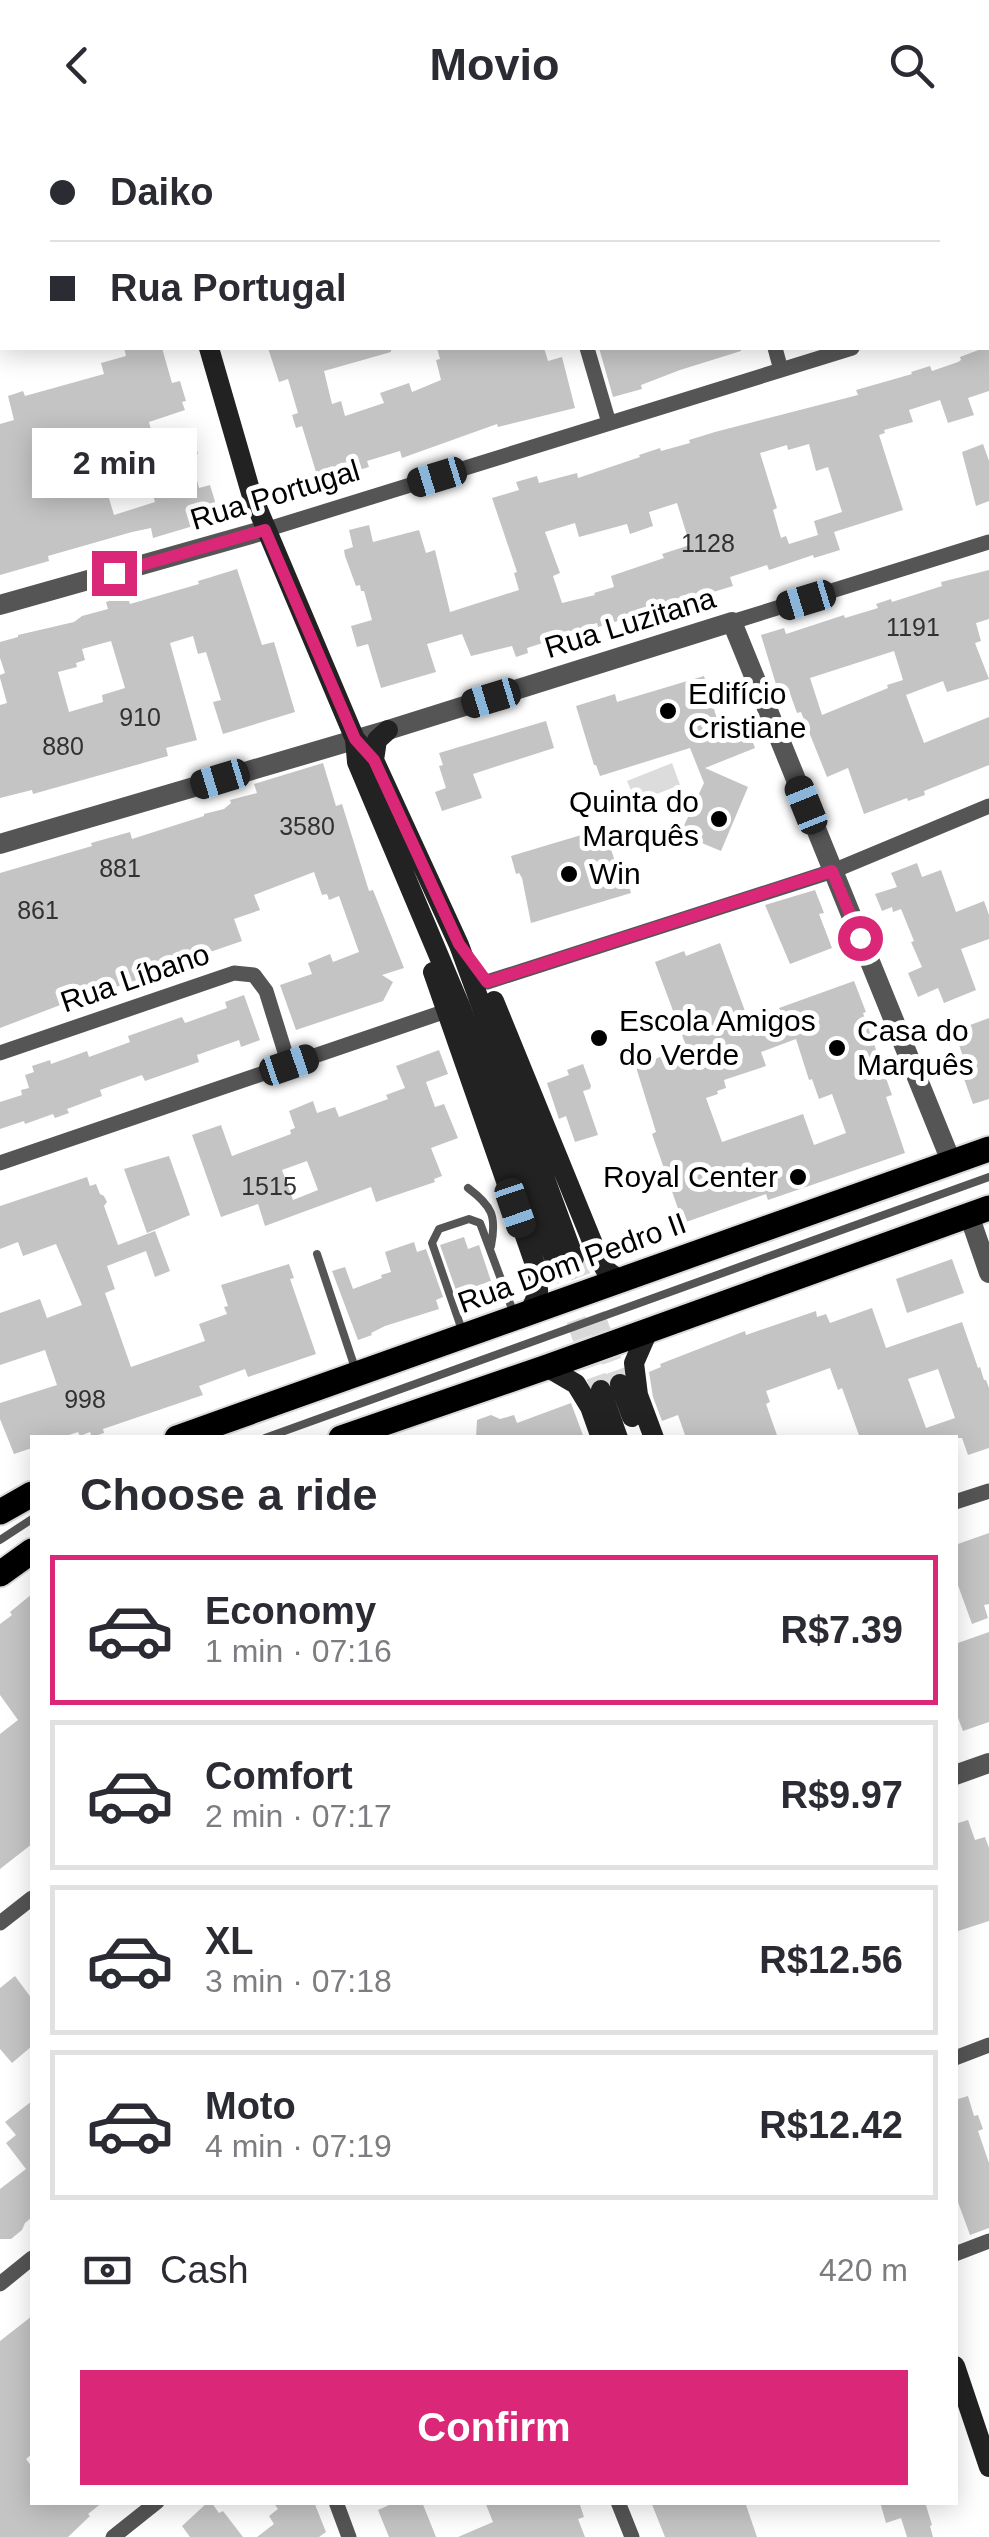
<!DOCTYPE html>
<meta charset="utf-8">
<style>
:root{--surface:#fff;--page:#f2f2f3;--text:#2b2b33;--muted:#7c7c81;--line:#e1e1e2;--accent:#db2777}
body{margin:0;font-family:Arial,sans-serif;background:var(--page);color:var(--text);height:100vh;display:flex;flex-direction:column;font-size:38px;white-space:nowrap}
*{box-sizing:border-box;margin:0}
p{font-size:32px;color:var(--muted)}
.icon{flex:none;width:55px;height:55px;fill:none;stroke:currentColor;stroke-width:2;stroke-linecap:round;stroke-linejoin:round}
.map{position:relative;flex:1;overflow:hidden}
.details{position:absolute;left:30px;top:1305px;width:928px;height:1070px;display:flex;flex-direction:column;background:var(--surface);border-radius:0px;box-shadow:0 5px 25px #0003}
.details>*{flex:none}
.banner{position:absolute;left:0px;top:0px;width:990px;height:220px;box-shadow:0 5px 25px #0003;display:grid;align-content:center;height:220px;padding:0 50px;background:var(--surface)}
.end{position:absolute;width:45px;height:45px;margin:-22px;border:12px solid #db2777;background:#fff;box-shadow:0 0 0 5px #fff}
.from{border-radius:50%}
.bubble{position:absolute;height:70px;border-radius:0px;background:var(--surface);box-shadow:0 5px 25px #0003;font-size:32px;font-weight:700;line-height:70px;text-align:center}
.car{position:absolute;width:30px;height:60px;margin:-30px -15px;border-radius:12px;box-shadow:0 0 8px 2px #0007;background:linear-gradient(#222 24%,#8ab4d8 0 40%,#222 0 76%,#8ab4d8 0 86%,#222 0)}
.banner b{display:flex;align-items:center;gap:35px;height:95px;font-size:38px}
.banner b+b{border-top:2px solid var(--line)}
.banner i{width:25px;height:25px;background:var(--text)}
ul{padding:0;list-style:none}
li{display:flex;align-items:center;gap:30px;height:150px;margin:0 20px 15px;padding:0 30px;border:5px solid var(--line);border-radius:0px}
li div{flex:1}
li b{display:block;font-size:38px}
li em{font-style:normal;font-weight:700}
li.active{border-color:var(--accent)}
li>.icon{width:90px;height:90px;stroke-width:1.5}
h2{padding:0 50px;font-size:45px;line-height:120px}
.pay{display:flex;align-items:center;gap:25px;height:110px;padding:0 50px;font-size:38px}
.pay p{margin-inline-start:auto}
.button{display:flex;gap:20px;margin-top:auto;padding:20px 50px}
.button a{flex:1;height:115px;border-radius:0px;background:var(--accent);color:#fff;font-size:40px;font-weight:700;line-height:115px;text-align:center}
header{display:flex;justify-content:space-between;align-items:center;height:130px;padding:0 50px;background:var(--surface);font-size:45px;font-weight:700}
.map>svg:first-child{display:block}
</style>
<header><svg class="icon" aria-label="back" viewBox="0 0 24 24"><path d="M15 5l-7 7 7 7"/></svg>Movio<svg class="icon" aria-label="search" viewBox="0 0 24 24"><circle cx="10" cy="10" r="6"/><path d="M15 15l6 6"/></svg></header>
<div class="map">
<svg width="989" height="2407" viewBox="0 0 989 2407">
<rect width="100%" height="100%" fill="#fff"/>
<!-- green -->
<path fill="#dcdcdc" d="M 672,633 L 680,655 L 636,672 L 627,651 Z"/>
<!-- building -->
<path fill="#c4c4c4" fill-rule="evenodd" d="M 989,216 L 989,261 L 968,268 L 974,285 L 948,293 L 940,270 L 909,280 L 913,292 L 884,300 L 885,303 L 879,305 L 903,380 L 834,402 L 840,420 L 814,428 L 813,425 L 769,440 L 767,435 L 730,447 L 733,456 L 598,497 L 597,493 L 571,501 L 571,504 L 527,518 L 528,523 L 516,527 L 512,516 L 471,526 L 462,504 L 427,514 L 436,542 L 381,558 L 368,514 L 357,517 L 351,496 L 372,490 L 364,461 L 361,461 L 360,455 L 356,456 L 345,426 L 344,420 L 353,417 L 349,400 L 369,395 L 373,412 L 419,400 L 426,423 L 435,420 L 450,482 L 519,460 L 514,443 L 517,442 L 492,368 L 519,360 L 516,352 L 537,346 L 539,353 L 577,343 L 578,348 L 640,327 L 639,325 L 660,318 L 661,321 L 690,313 L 689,310 L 715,302 L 858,265 L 856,260 L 912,244 L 911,242 L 930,236 L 932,241 L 958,232 L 961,230 L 960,227 ZM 809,314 L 816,341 L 828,337 L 842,382 L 814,391 L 818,405 L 789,414 L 786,406 L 781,408 L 773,380 L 777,378 L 760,323 L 787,315 L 788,320 ZM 677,373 L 690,415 L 662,424 L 664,428 L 611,446 L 614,457 L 594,463 L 595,465 L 562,473 L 553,446 L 560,443 L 545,402 L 575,393 L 579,407 L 627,394 L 630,404 L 653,396 L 649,382 Z
M 124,218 L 162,218 L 172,253 L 180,251 L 186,271 L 182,272 L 185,280 L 149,292 L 151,300 L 133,329 L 194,310 L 198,324 L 191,327 L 199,358 L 210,355 L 220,388 L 153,408 L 151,398 L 132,402 L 48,426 L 49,431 L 0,445 L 0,294 L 14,290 L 8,266 L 23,261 L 25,266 L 104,244 L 101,233 L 126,226 ZM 146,342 L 155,372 L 114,385 L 105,355 Z
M 268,218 L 391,218 L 391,222 L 324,241 L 332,274 L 341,271 L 345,286 L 384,273 L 380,263 L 409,253 L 412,262 L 441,250 L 436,230 L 440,229 L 437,218 L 544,218 L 548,231 L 562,227 L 575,278 L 498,297 L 497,294 L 402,328 L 400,321 L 367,331 L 369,337 L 319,352 L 302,296 L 296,298 L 292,285 L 298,283 L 288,249 L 279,252 Z
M 599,218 L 741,218 L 741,221 L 680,240 L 641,255 L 642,259 L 613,267 Z
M 983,314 L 989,331 L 989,371 L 976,376 L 962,322 Z
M 237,439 L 262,515 L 274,512 L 295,582 L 223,604 L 213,572 L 221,570 L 206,522 L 198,524 L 193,506 L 170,513 L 197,610 L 166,618 L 168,626 L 33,664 L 32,660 L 0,668 L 0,575 L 7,573 L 0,548 L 0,545 L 5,543 L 0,528 L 0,512 L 18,507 L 18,505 L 74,492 L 82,486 L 108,479 L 106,472 L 127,466 L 130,474 L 199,454 L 198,451 L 208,448 ZM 111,511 L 125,558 L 102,565 L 103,572 L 69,582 L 58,542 L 77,537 L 76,533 L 85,530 L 82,519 Z
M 989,440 L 989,489 L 976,493 L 981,511 L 975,513 L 989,549 L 947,562 L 943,551 L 906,565 L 924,613 L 989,587 L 989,635 L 924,661 L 925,665 L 908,671 L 907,668 L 864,684 L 848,638 L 827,647 L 801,582 L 797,583 L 788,558 L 778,561 L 761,505 L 784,498 L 786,504 L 844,485 L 845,488 L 878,478 L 876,474 L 891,469 L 892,472 L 942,456 L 941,452 ZM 894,521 L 903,550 L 887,555 L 888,558 L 822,585 L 810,548 Z
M 704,546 L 724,612 L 749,602 L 755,618 L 705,638 L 748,657 L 721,721 L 680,704 L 704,653 L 690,618 L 600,646 L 596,635 L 594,635 L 576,576 L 615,564 L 617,572 Z
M 546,591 L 554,618 L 473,644 L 482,668 L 442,681 L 435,662 L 446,658 L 439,636 L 443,635 L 439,623 Z
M 323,633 L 336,676 L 342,674 L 369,761 L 373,760 L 404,838 L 382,845 L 393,852 L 383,871 L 296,900 L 280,855 L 312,844 L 308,833 L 330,824 L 333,832 L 359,822 L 339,766 L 329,770 L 327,764 L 322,765 L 314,742 L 254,765 L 260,780 L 234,789 L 242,811 L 149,843 L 150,846 L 63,874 L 0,898 L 0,743 L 92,716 L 91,713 L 130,702 L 132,709 L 204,686 L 204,684 L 224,679 L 231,673 L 230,670 L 257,663 L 254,654 Z
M 608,697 L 613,712 L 609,713 L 618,741 L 620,741 L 622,748 L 626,747 L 631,763 L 531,793 L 522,748 L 519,743 L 516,744 L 511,726 Z
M 917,733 L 922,747 L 941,740 L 956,782 L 984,771 L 989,785 L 989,809 L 961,819 L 976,860 L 944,873 L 938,858 L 918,867 L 908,843 L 922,837 L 911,812 L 914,811 L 901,779 L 893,782 L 892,777 L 882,781 L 875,764 L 897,757 L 891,743 Z
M 815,760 L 824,783 L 819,784 L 832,818 L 790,834 L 765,775 Z
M 720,813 L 749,892 L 780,880 L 779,878 L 854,851 L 866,882 L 863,883 L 892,965 L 886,967 L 905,1023 L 768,1070 L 766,1064 L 683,1093 L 652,1004 L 656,1002 L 636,937 L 686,916 L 655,832 L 684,821 L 686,826 ZM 796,909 L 809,950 L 812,949 L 819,969 L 832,964 L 846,1003 L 814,1015 L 803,984 L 722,1012 L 706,968 L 718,964 L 717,961 L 726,958 L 724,950 L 766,936 L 761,922 Z
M 244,865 L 260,910 L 241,917 L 239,910 L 197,925 L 199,932 L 145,951 L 142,945 L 100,960 L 102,966 L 67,979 L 69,983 L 55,988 L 53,984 L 25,994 L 24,991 L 0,999 L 0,972 L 22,965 L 21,960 L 29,958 L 25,945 L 34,942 L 32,936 L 50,930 L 51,934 L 87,921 L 89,927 L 130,912 L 128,906 L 182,887 L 185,893 L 227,878 L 225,872 Z
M 989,888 L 989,969 L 973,974 L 959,935 L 965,932 L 954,901 Z
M 439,920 L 448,944 L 426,952 L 435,977 L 444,974 L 458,1008 L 431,1018 L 442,1046 L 434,1049 L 435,1052 L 376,1072 L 371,1057 L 265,1096 L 258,1074 L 221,1087 L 192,1005 L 221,995 L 232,1026 L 291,1004 L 290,1000 L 295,998 L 289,981 L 313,971 L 317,983 L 335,977 L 339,987 L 388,969 L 386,965 L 405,958 L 396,936 ZM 307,1031 L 318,1060 L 293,1070 L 282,1040 Z
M 583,934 L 591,956 L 590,959 L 583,961 L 598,1005 L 575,1012 L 566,986 L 559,989 L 547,953 L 569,945 L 567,940 Z
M 169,1026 L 190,1085 L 147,1103 L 124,1039 Z
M 87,1047 L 90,1056 L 96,1054 L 100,1064 L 104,1066 L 107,1072 L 104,1076 L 118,1115 L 155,1101 L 170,1141 L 155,1147 L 146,1121 L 107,1136 L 115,1159 L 105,1163 L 131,1237 L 205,1211 L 199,1194 L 227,1184 L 224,1177 L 228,1176 L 221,1155 L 289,1134 L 294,1148 L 290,1149 L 316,1224 L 248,1247 L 245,1239 L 199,1256 L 203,1265 L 103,1299 L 104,1303 L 92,1307 L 90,1302 L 80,1306 L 78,1302 L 60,1308 L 32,1308 L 32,1318 L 14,1324 L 0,1289 L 0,1273 L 57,1255 L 45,1220 L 0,1235 L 0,1183 L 40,1169 L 47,1188 L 82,1175 L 56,1114 L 23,1126 L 18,1112 L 0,1119 L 0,1076 Z
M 464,1107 L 468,1119 L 479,1115 L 491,1151 L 457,1163 L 440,1115 Z
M 414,1112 L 417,1122 L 426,1119 L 443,1167 L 436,1170 L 439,1179 L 385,1196 L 371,1203 L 372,1205 L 358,1210 L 332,1141 L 345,1137 L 353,1159 L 382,1148 L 381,1145 L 391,1142 L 385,1122 Z
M 952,1129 L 964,1163 L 907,1183 L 896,1149 Z
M 872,1178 L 886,1218 L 962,1192 L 978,1238 L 980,1237 L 984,1250 L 986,1250 L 989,1258 L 989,1318 L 968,1325 L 962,1308 L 860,1308 L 842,1258 L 838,1260 L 830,1238 L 766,1261 L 770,1272 L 766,1274 L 778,1308 L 686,1308 L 678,1285 L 662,1291 L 653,1267 L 649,1242 L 661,1237 L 660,1234 L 745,1201 L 746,1205 L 816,1181 L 817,1187 L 826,1184 L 830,1193 ZM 938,1239 L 955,1288 L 926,1298 L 908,1249 Z
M 571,1273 L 584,1308 L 476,1308 L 477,1290 L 491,1285 L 500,1289 L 514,1285 L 517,1293 Z
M 989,1403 L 989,1474 L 984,1475 L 988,1488 L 972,1494 L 955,1447 L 955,1415 Z
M 32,1464 L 32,1714 L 0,1739 L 0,1604 L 18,1590 L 0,1565 L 0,1494 L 12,1485 L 10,1482 Z
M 989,1502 L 989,1592 L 963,1601 L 955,1580 L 955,1514 Z
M 968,1690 L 975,1710 L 985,1707 L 989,1718 L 989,1791 L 955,1802 L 955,1694 Z
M 15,1846 L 32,1869 L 32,1916 L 12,1933 L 0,1919 L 0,1858 Z
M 968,1966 L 974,1986 L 978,1985 L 983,1999 L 978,2001 L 989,2033 L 989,2098 L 970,2105 L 955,2064 L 955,1970 Z
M 32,1971 L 32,2087 L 25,2093 L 22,2100 L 11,2109 L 0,2109 L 0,2059 L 26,2039 L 6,2013 L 16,2005 L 5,1992 Z
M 32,2186 L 32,2324 L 26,2329 L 32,2337 L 32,2372 L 103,2372 L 88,2384 L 90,2386 L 68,2407 L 0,2407 L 0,2211 Z
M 208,2372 L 211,2372 L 219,2383 L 223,2381 L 243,2407 L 190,2407 L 182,2396 Z
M 273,2372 L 314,2372 L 326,2402 L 319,2407 L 257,2407 L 274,2394 L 269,2386 L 278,2379 Z
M 396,2372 L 422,2372 L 436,2407 L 389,2407 L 378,2380 Z
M 485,2372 L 579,2372 L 584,2387 L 578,2389 L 585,2407 L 458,2407 L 493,2392 Z
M 651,2372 L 745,2372 L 757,2407 L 665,2407 Z
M 880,2372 L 925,2372 L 932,2395 L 930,2396 L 933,2407 L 907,2407 L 901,2388 L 886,2393 Z"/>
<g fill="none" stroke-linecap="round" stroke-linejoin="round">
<!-- secondary-tunnel -->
<path stroke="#d9d9d9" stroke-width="20" stroke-dasharray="20 10" stroke-linecap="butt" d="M 574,1128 L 620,1254
M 556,1133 L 601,1260"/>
<defs>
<path id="primary" d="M 177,1308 L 989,1019
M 341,1308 L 547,1237 L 989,1078
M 0,1382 L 32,1364
M 0,1444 L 32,1421"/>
</defs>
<!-- primary casing -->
<use href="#primary" stroke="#dbdbdb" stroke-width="29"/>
<!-- service -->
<path stroke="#555" stroke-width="8" d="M 468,1058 C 492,1076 497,1086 491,1116
M 317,1124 L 355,1238
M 463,1203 L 432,1113 L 439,1099 L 469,1089 L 480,1093 L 514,1184
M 265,1308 L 989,1047
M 0,1410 L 32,1389"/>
<!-- minor -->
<path stroke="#555" stroke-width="15" d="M 525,0 L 526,2
M 911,0 L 912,2
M 0,71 L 2,70
M 988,149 L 989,148
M 587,218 L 609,293
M 775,218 L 781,240
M 265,400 L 852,218
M 732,492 L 989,412
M 487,852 L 833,741 L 989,676
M 0,923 L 234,843 L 254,845 L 266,861 L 289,935
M 0,1033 L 455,878
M 955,1372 L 989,1361
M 0,1793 L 32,1768
M 955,1928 L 989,1915
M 955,2124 L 989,2111
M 0,2154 L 32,2128
M 336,2372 L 349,2407
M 618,2372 L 632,2407
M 113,2407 L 157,2372"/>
<!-- tertiary -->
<path stroke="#555" stroke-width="20" d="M 240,2 L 248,0
M 0,475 L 265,400
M 0,714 L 388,600 L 732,492 L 951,1031
M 969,1085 L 989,1143
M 955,1645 L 989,1633"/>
<!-- secondary -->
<path stroke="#222" stroke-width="20" d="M 146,0 L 147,2
M 209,218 L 251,363 L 355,609 L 374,630 L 459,815 L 574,1128
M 355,609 L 357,632 L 460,876 L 556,1133
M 374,630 L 377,610 L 388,600
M 433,842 L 538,1143 L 538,1163 L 529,1184
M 494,871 L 598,1126 L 605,1139 L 619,1150
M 648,1201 L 634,1233 L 638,1265 L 654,1308
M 547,1237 L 576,1254 L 590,1277 L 601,1308
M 620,1254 L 632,1287
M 601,1260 L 618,1308
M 955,2236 L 989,2337"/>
<!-- primary -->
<use href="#primary" stroke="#000" stroke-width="25"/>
</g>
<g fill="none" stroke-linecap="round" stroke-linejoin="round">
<!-- route -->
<path stroke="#db2777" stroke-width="12" d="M 114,443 L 265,400 L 355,609 L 374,630 L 459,814 L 487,852 L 832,741 L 860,808"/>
</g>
<!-- markers -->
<g fill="#000" stroke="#fff" stroke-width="4">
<circle cx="668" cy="581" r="10"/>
<circle cx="719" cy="689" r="10"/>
<circle cx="569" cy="744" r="10"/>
<circle cx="599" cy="908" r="10"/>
<circle cx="837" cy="918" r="10"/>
<circle cx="798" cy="1047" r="10"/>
</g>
<g text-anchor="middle" stroke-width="10" stroke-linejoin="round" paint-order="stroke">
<!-- number labels -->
<g font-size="25" fill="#313131">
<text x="708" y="422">1128</text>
<text x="913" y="506">1191</text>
<text x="140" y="596">910</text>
<text x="63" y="625">880</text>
<text x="307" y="705">3580</text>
<text x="120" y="747">881</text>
<text x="38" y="789">861</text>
<text x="269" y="1065">1515</text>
<text x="85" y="1278">998</text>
</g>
<!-- street labels -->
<g font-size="30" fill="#000" stroke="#fff">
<text transform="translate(275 365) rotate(-17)" y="10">Rua Portugal</text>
<text transform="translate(630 493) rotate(-17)" y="10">Rua Luzitana</text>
<text transform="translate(135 848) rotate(-19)" y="10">Rua Líbano</text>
<text transform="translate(572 1133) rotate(-20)" y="10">Rua Dom Pedro II</text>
</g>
<!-- poi labels -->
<g font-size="30" fill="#000" stroke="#fff" text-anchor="start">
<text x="688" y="574">Edifício<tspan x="688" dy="34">Cristiane</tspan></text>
<text x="699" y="682" text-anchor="end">Quinta do<tspan x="699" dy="34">Marquês</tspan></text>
<text x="589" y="754">Win</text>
<text x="619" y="901">Escola Amigos<tspan x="619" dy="34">do Verde</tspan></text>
<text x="857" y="911">Casa do<tspan x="857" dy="34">Marquês</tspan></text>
<text x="778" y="1057" text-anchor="end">Royal Center</text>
</g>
</g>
</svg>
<i class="end from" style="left:860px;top:808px"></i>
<i class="end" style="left:114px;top:443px"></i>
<div class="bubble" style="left:32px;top:298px;width:165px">2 min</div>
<i class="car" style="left:437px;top:347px;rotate:253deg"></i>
<i class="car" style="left:806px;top:470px;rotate:253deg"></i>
<i class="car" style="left:491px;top:568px;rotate:253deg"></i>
<i class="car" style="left:220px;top:649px;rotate:253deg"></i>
<i class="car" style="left:806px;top:675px;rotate:338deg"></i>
<i class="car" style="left:289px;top:935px;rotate:71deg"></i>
<i class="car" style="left:515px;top:1078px;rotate:161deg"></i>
<div class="banner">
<b><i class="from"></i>Daiko</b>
<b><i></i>Rua Portugal</b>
</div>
<section class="details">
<h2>Choose a ride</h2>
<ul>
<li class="active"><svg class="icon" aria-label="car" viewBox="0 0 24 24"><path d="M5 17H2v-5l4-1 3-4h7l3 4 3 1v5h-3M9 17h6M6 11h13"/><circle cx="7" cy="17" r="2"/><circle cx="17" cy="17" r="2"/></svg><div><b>Economy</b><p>1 min · 07:16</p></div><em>R$7.39</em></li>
<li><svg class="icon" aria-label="car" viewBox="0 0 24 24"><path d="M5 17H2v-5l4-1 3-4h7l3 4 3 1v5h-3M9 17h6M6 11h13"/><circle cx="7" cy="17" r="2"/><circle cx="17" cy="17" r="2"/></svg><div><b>Comfort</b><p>2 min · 07:17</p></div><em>R$9.97</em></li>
<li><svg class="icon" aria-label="car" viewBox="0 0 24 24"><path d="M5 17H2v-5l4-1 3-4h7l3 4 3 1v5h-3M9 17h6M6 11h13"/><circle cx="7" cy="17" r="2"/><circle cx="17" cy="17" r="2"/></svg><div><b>XL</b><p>3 min · 07:18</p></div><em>R$12.56</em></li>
<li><svg class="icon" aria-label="car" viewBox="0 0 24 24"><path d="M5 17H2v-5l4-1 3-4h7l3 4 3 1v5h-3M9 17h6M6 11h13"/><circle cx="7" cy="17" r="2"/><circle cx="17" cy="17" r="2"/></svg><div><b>Moto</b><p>4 min · 07:19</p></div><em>R$12.42</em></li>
</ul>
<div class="pay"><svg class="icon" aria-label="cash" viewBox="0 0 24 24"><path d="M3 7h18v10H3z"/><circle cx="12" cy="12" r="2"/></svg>Cash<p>420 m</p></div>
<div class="button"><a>Confirm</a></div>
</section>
</div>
